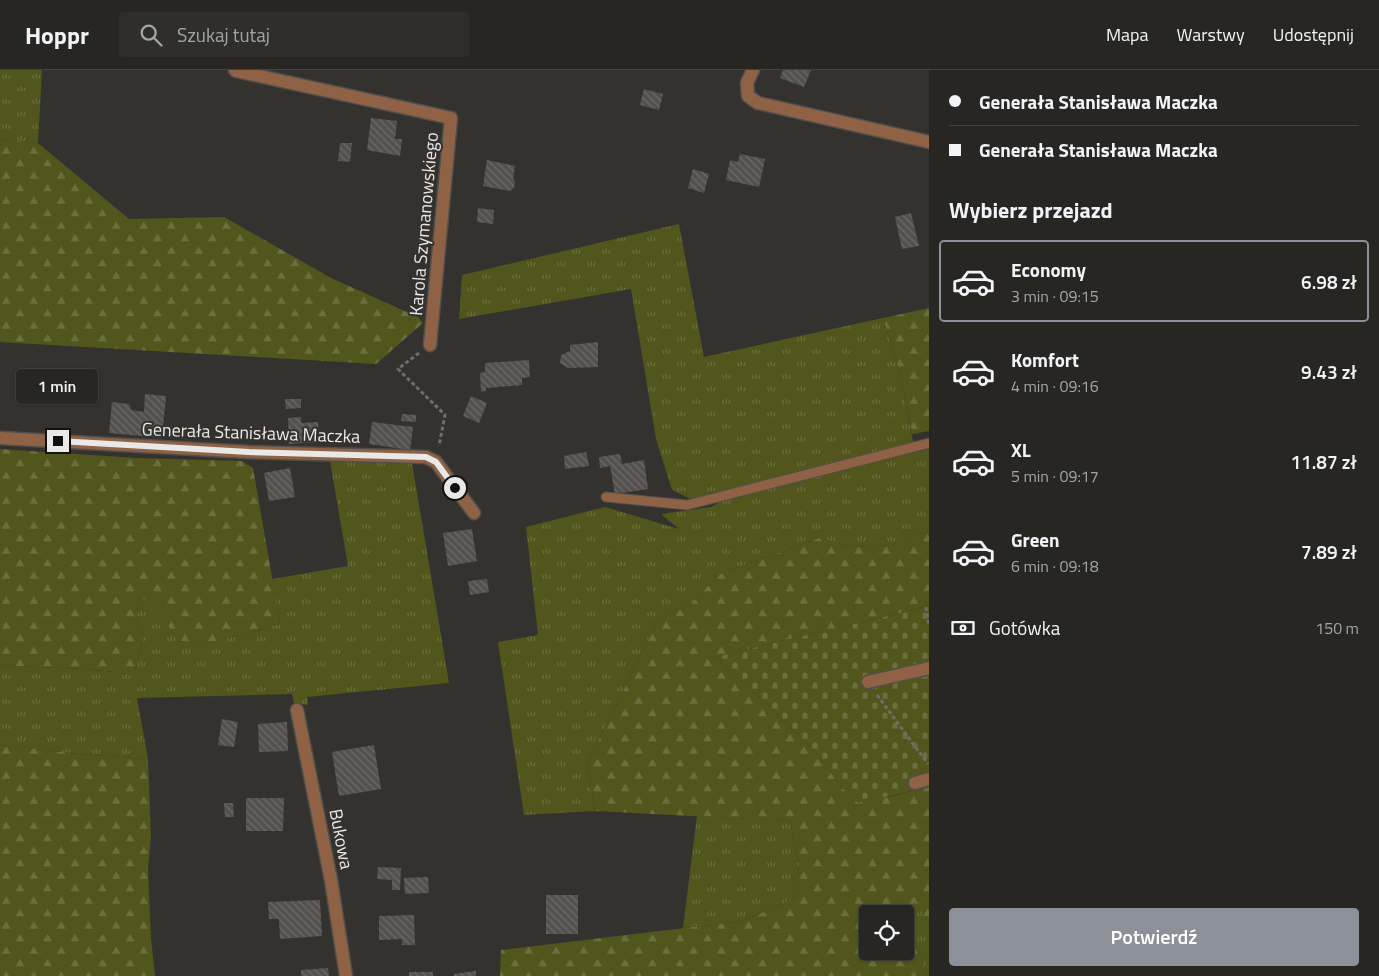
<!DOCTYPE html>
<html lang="pl">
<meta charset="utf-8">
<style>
:root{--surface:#272623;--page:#2f2e2b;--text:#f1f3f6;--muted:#a4a5a6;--line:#434341;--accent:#8c9099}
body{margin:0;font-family:"Titillium Web",sans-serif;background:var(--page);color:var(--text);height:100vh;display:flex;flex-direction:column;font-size:19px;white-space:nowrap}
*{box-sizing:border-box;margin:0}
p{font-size:16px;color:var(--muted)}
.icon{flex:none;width:28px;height:28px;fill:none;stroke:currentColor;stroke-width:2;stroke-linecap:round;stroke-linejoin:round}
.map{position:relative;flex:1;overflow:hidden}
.side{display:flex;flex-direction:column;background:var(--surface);width:450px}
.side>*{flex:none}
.guide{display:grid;align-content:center;height:110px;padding:0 20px;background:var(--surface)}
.tools{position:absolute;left:859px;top:835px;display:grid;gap:10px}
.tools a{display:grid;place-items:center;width:55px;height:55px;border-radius:5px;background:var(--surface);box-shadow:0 1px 4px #0004,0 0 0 1px var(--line);font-size:25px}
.end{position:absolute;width:22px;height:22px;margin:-11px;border:6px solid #e9e8e6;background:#111;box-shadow:0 0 0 2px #111}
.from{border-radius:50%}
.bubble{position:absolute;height:35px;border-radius:5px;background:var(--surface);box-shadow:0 1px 4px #0004,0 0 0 1px var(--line);font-size:16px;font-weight:600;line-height:35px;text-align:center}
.guide b{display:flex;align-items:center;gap:18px;height:48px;font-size:19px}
.guide b+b{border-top:1px solid var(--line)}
.guide i{width:12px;height:12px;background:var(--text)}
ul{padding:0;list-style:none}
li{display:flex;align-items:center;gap:15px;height:82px;margin:0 10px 8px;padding:0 10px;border:2px solid transparent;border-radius:5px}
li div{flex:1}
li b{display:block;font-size:19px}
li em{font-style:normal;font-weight:600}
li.selected{border-color:var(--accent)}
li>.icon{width:45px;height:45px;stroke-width:1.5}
h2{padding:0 20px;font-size:22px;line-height:60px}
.pay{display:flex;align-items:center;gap:12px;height:55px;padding:0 20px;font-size:19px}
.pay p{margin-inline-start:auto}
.button{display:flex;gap:10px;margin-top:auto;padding:10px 20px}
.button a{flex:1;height:58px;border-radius:5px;background:var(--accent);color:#fff;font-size:20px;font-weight:600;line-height:58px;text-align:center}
header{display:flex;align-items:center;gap:30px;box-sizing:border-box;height:70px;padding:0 25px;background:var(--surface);border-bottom:1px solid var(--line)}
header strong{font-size:24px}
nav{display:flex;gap:28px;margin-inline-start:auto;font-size:18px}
.search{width:350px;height:45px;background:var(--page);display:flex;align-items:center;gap:12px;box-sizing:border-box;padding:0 18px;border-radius:5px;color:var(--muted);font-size:19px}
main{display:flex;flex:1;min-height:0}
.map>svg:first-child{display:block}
</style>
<header>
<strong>Hoppr</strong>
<div class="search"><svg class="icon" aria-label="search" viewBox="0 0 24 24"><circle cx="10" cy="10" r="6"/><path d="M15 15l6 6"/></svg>Szukaj tutaj</div>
<nav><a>Mapa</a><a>Warstwy</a><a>Udostępnij</a></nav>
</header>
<main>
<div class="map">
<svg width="929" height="906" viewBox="0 0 929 906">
<defs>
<pattern id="grass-tufts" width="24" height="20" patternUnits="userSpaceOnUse" patternTransform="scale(1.25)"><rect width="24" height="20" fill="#52561c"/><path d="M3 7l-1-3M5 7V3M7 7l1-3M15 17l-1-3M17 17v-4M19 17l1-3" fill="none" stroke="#6b6e3d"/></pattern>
<pattern id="forest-firs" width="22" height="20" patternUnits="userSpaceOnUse" patternTransform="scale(1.25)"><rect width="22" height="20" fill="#52561c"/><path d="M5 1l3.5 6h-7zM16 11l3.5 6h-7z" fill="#6b6e3d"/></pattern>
<pattern id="cemetery-stones" width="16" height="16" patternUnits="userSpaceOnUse" patternTransform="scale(1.25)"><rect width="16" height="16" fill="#52561c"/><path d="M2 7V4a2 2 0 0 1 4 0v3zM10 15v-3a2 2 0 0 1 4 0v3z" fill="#6b6e3d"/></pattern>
<pattern id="building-back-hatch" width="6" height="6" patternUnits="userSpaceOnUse" patternTransform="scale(1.25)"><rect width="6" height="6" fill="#54504f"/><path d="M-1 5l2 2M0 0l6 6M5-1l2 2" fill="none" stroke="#6d6968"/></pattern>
</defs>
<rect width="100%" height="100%" fill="#34322f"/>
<!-- grass -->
<path fill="url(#grass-tufts)" d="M 0,0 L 42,0 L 38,73 L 0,69 Z
M 679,154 L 704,287 L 883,248 L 901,307 L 915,382 L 929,379 L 929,461 L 892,475 L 852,477 L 819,468 L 720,504 L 691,534 L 658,551 L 587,693 L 595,741 L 524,745 L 498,572 L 538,565 L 526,457 L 605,437 L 679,459 L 661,444 L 711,437 L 718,433 L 716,422 L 691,429 L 672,420 L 656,369 L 631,219 L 459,249 L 462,205 Z
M 330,391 L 412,393 L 449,613 L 307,627 L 308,635 L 294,633 L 292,624 L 137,628 L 148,689 L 79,684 L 0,675 L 0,595 C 45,598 90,597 134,605 L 142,572 L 137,545 L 139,525 L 161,543 L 178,571 L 202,574 L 262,560 L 280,553 L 272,509 L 348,496 Z
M 697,746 L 790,751 L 799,794 L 797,828 L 742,851 L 683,858 Z
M 914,831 L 929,852 L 929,906 L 914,872 Z"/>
<!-- forest -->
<path fill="url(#forest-firs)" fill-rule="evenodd" d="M 0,69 L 38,73 L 129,149 L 224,147 L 331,208 L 418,247 L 423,253 L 376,294 L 0,272 Z
M 929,238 L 929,361 L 912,364 L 901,307 L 883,248 Z
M 0,379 L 136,388 L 242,391 L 253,398 L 280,553 L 262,560 L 202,574 L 177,571 L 161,543 L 139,525 L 137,545 L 142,572 L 134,605 C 90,597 45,598 0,595 Z
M 929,461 L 929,536 L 715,587 L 768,635 L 817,684 L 843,719 L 887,727 L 929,717 L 929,852 L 914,832 L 914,872 L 929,906 L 500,906 L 501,880 L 742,851 L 797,828 L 799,794 L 790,751 L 595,741 L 587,693 L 658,551 L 691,534 L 720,504 L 819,468 L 852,477 L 892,475 ZM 868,844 L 905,844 L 905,881 L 868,881 Z
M 0,675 L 79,684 L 148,689 L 151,765 L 148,799 L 151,868 L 155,906 L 0,906 Z"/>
<!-- cemetery -->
<path fill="url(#cemetery-stones)" d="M 929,536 L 929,717 L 858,733 L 843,719 L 817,684 L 768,635 L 715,587 Z"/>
<!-- building -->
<path fill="url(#building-back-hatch)" d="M 783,0 L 811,0 L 804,17 L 780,8 Z
M 644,19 L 663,24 L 659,40 L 640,35 Z
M 371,48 L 397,51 L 395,69 L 402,69 L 400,86 L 367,80 Z
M 340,73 L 352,73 L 350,92 L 338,91 Z
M 740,84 L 765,89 L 759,117 L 726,110 L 730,90 L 738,92 Z
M 487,90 L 515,96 L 513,108 L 515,112 L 514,118 L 510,121 L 483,116 Z
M 693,99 L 709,104 L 704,123 L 688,118 Z
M 478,138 L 494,140 L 493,154 L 477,152 Z
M 911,143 L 919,176 L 902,179 L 895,147 Z
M 598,272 L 598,297 L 568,298 L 560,293 L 561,285 L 570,281 L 570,275 Z
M 529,290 L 530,307 L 522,308 L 522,315 L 486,318 L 486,321 L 481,322 L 480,303 L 485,302 L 485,293 Z
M 69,301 L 93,302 L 92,319 L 69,319 Z
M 145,324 L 166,326 L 162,368 L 109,363 L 112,332 L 129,334 L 131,340 L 144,342 Z
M 471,326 L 487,333 L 479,353 L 463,346 Z
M 285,329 L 301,329 L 301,338 L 286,339 Z
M 402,344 L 416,345 L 416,352 L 401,351 Z
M 301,347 L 301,353 L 318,352 L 319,372 L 289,374 L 288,348 Z
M 372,352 L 413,357 L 410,380 L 369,374 Z
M 586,382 L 589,396 L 565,399 L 564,386 Z
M 620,384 L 622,394 L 644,390 L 648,419 L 615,424 L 610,396 L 600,398 L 599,387 Z
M 290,398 L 295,427 L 269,431 L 264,403 Z
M 472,459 L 477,491 L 448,496 L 443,463 Z
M 487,509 L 489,522 L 470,525 L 468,511 Z
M 222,649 L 238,652 L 234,677 L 218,675 Z
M 287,652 L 288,681 L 259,682 L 258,654 Z
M 374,675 L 381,719 L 339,726 L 332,682 Z
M 246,728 L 284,728 L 283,761 L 246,761 Z
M 224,733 L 233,733 L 234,747 L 225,747 Z
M 378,797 L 401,798 L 400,820 L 392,820 L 392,810 L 377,809 Z
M 428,807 L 429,823 L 405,824 L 404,808 Z
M 546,825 L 578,825 L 578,864 L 546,864 Z
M 320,830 L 322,866 L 280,869 L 279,849 L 269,849 L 268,832 Z
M 414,845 L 415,875 L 402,875 L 402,869 L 379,870 L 379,846 Z
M 328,898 L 329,906 L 301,906 L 301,900 Z
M 476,901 L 476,906 L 454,906 L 454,904 Z
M 409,902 L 433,902 L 433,906 L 409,906 Z"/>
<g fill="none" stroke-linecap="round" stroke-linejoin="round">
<defs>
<path id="lane" d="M 606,427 L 687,435 L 929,373"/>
<path id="street" d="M 235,0 L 236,1 L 451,48 L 430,275
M 753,0 L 747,13 L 748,26 L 758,33 L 929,72
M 0,368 L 249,382 L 426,387 L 436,392 L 474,443
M 868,612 L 929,598
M 297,640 L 331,810 L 346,906
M 915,713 L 929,709"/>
</defs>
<!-- lane casing -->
<use href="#lane" stroke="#514f4c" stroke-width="11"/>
<!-- street casing -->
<use href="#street" stroke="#514f4c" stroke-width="15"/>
<!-- path -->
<path stroke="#6e6d6a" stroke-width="3" stroke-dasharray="4 2.5" stroke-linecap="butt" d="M 419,283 L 398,299 L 445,345 L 439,376
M 926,537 L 929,555
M 877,625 L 928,694"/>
<!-- lane -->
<use href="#lane" stroke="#906245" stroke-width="9"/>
<!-- street -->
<use href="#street" stroke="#906245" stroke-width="12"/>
</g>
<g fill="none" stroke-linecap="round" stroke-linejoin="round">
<!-- route -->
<path stroke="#e9e8e6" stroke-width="6" d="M 58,371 L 249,382 L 426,387 L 436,392 L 455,418"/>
</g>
<g text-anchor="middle" stroke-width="4" stroke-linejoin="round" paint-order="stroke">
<!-- street labels -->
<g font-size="18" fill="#e9e8e6" stroke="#34322f">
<text transform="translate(424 154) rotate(-85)" y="6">Karola Szymanowskiego</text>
<text transform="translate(251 363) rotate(2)" y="6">Generała Stanisława Maczka</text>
<text transform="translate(341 769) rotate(79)" y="6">Bukowa</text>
</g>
</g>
</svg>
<div class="tools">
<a><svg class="icon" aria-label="locate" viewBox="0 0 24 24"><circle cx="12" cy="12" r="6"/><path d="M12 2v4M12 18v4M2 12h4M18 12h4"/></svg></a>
</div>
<i class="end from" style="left:455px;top:418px"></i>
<i class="end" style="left:58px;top:371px"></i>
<div class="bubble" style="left:16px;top:299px;width:82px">1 min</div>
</div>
<section class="side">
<div class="guide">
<b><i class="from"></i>Generała Stanisława Maczka</b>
<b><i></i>Generała Stanisława Maczka</b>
</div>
<h2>Wybierz przejazd</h2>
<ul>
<li class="selected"><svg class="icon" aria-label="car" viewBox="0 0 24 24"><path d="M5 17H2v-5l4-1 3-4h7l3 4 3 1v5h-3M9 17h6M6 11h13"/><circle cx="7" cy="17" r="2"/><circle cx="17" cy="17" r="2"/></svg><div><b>Economy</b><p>3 min · 09:15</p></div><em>6.98 zł</em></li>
<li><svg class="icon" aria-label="car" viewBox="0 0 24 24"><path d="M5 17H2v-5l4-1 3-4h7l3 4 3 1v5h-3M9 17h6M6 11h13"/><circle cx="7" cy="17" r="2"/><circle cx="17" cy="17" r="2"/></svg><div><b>Komfort</b><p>4 min · 09:16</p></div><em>9.43 zł</em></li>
<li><svg class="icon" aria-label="car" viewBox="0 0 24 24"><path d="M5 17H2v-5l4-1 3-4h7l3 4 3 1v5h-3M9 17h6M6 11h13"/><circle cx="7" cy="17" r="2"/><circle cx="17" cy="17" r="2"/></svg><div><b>XL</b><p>5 min · 09:17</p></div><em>11.87 zł</em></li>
<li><svg class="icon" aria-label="car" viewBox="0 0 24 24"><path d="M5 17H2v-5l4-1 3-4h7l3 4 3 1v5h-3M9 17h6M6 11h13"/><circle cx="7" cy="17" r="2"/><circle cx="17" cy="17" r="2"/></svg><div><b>Green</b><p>6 min · 09:18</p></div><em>7.89 zł</em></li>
</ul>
<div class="pay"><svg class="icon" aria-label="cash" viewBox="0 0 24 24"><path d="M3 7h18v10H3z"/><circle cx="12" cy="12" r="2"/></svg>Gotówka<p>150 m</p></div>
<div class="button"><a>Potwierdź</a></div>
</section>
</main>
